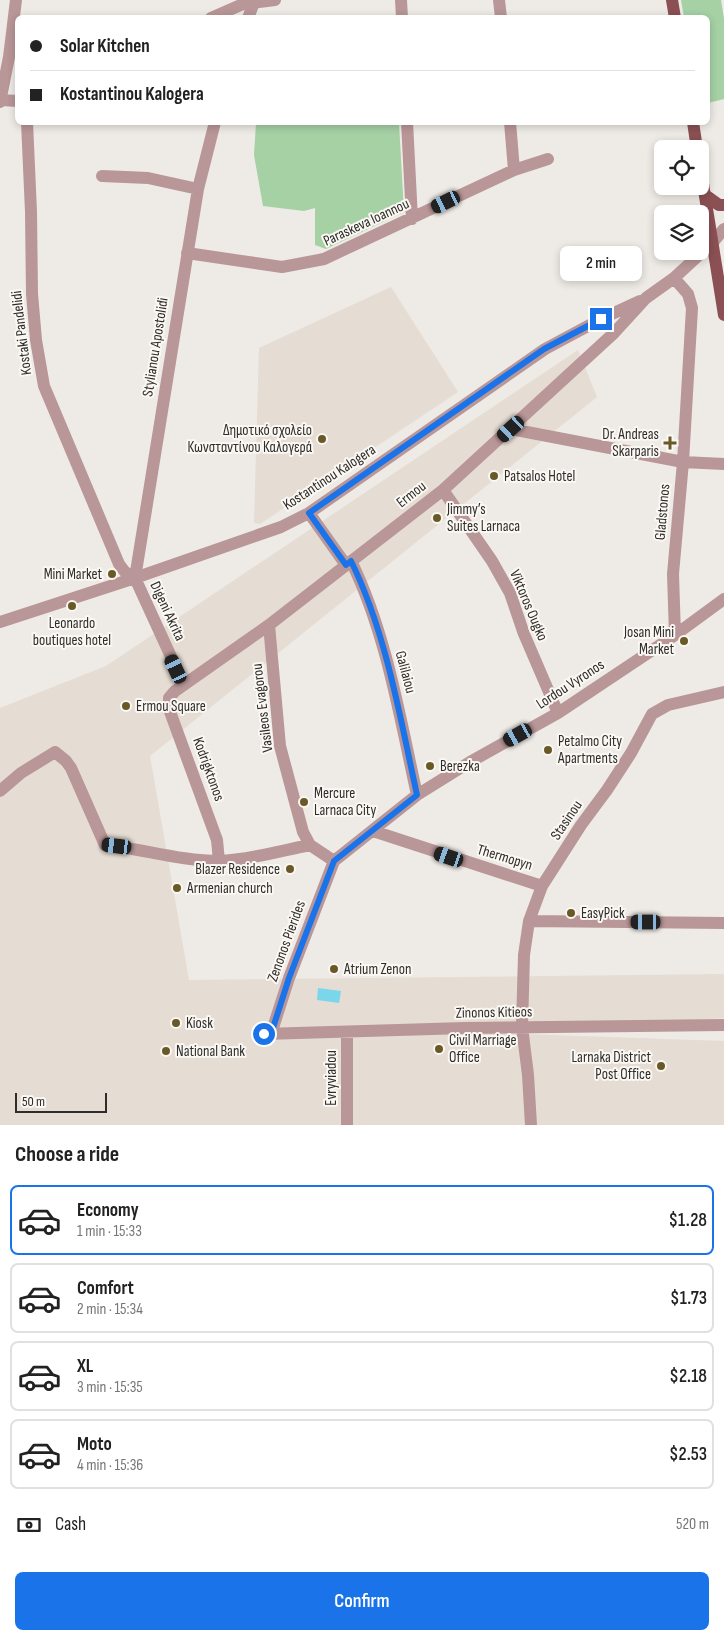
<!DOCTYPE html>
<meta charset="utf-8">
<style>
:root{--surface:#fff;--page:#f6f6f6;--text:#222;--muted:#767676;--line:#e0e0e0;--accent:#1a73e8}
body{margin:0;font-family:"Sofia Sans Condensed",sans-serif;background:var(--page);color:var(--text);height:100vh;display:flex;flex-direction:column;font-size:19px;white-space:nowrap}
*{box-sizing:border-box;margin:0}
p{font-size:16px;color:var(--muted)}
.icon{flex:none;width:28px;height:28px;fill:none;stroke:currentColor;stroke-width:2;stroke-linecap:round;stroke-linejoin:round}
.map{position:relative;height:1125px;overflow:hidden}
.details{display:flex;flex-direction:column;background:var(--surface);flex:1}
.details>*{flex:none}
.top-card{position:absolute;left:15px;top:15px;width:695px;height:110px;border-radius:8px;box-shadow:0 2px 8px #0003;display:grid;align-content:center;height:110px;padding:0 15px;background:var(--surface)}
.fabs{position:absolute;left:654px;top:140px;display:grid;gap:10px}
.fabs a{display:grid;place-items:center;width:55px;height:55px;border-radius:8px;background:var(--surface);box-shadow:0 2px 8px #0003;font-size:25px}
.scale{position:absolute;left:15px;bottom:12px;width:92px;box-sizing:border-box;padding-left:5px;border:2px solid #2e2d2b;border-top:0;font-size:14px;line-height:18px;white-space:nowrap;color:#2e2d2b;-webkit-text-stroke:4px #fbf7f3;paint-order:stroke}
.end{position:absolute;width:22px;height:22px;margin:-11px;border:6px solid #1a73e8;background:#fff;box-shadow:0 0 0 2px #fff}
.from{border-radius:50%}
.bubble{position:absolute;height:35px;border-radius:8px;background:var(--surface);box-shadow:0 2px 8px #0003;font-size:16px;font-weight:600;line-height:35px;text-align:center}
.car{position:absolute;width:15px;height:30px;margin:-15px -8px;border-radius:6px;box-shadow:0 0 4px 1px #0007;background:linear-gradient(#222 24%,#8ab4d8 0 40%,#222 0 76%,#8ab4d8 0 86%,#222 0)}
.top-card b{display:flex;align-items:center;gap:18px;height:48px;font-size:19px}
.top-card b+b{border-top:1px solid var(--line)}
.top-card i{width:12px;height:12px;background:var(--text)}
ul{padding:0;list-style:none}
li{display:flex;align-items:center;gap:15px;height:70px;margin:0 10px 8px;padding:0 5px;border:2px solid var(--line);border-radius:8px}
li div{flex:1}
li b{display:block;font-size:19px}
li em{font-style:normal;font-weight:600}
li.selected{border-color:var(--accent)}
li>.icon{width:45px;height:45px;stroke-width:1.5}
h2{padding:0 15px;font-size:22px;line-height:60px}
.pay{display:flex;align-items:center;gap:12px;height:55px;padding:0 15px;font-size:19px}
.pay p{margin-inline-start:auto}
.action{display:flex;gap:10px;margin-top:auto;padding:10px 15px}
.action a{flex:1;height:58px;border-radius:8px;background:var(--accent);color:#fff;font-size:20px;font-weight:600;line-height:58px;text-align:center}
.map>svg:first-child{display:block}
</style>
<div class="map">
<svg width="724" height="1125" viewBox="0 0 724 1125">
<rect width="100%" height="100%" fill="#eeeae5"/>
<!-- built -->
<path fill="#e5dcd3" d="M 391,287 L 458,392 L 260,524 L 254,523 L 259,348 Z
M 578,350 L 597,397 L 150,756 L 189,980 L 724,974 L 724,1018 L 522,1034 L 724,1041 L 724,1125 L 0,1125 L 0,708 L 106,666 Z"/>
<!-- green -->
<path fill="#a5d1a5" d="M 681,0 L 721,0 L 724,19 L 724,99 L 708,103 L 708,18 L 684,17 Z
M 256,123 L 399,123 L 404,212 L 326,249 L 315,245 L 315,208 L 304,211 L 263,206 L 254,155 Z"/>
<!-- water -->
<path fill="#7ad7ea" d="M 318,988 L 341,991 L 339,1003 L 317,1000 Z"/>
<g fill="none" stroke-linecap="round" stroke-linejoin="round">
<!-- minor -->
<path stroke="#b99697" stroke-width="12" d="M 401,0 L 402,18
M 499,0 L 501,18
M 211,18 L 243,4 L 275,0
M 248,18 L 255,0
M 1,100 L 18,101
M 0,102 L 9,57 L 16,0
M 27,122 L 31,212 L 32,294 L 36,340 L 44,386 L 119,564 L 125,572 L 135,578
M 407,122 L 412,219
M 510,122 L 514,170
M 102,176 L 148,178 L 198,189
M 187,253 L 282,267 L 324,259 L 514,170 L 548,159
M 674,278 L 688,294 L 692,308 L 683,462 L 673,574 L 675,635
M 511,429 L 683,462 L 724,464
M 443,490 L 492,561 L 510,593 L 524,634 L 558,713
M 309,513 L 346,565
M 351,561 C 386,632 400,718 417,795
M 135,578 L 198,189 L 215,122
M 135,578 L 184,685
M 0,622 L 135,578 L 281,527 L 309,513 L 545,349 L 601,319 L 640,301
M 269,625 L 280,746 L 303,832 L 310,845
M 0,791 L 21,773 L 55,752 L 66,761 L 71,768 L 105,845 C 143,849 181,861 219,861 C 249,860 280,851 310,845 L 334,861
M 373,831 L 542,886
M 219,861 L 217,840 L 169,709 L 169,698 L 175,691 L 269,625 L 443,490 L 614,333 L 646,298 L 674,278 L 713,242 L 724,229
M 529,921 L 724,923
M 347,1032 L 347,1125
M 264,1034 L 465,1028 L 724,1025
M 271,1034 L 289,978 L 334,861 L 417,795 L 470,762 L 558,713 L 675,635 L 724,599
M 531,1125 L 528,1075 L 522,1027 L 524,955 L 529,921 L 542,886 L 581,825 L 607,790 L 631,753 L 652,714 L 668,705 L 724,692"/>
<!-- major -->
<path stroke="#8b5053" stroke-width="12" d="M 672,0 L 675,18
M 693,122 L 697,149
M 700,165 L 724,315
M 705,195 L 719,205 L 724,205"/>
</g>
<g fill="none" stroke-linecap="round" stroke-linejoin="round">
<!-- route -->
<path stroke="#1a73e8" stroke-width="6" d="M 264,1034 L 271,1034 L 289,978 L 334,861 L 417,795 C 400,717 386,632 351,561 L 346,565 L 309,513 L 544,349 L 601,319"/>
</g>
<!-- markers -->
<g fill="#685926" stroke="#fbf7f3" stroke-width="2">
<circle cx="322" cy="439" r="5"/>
<path d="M667.5 435.5h5v5h5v5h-5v5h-5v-5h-5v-5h5z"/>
<circle cx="494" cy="476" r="5"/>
<circle cx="437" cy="518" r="5"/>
<circle cx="112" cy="574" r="5"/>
<circle cx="72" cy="606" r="5"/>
<circle cx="684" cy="641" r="5"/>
<circle cx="126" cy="706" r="5"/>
<circle cx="548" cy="750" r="5"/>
<circle cx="430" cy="766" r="5"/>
<circle cx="304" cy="802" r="5"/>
<circle cx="290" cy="869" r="5"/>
<circle cx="177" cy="888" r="5"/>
<circle cx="571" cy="913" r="5"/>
<circle cx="334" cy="969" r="5"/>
<circle cx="176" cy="1023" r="5"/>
<circle cx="439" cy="1049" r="5"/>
<circle cx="166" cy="1051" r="5"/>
<circle cx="661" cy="1066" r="5"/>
</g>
<g text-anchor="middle" stroke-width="4" stroke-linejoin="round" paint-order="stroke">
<!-- street labels -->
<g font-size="15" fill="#2e2d2b" stroke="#fbf7f3">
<text transform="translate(366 222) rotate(-25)" y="5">Paraskeva Ioannou</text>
<text transform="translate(21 333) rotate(-97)" y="5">Kostaki Pandelidi</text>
<text transform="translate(155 347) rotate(-81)" y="5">Stylianou Apostolidi</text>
<text transform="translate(329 477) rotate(-33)" y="5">Kostantinou Kalogera</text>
<text transform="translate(411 494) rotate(-38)" y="5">Ermou</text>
<text transform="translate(662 512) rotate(-85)" y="5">Gladstonos</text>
<text transform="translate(529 605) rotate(67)" y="5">Viktoros Ougko</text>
<text transform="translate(168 611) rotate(65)" y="5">Digeni Akrita</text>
<text transform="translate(406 672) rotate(75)" y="5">Galilaiou</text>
<text transform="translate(570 684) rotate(-33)" y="5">Lordou Vyronos</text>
<text transform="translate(262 708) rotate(-97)" y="5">Vasileos Evagorou</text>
<text transform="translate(209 769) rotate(70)" y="5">Kodrigktonos</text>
<text transform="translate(566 820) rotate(-56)" y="5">Stasinou</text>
<text transform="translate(505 857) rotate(17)" y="5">Thermopyn</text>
<text transform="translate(286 941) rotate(-70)" y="5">Zenonos Pierides</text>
<text transform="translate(494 1012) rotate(-1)" y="5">Zinonos Kitieos</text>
<text transform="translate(331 1078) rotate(-90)" y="5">Evryviadou</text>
</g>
<!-- poi labels -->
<g font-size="15" fill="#2e2d2b" stroke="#fbf7f3" text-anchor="start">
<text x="312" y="435" text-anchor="end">Δημοτικό σχολείο<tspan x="312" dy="17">Κωνσταντίνου Καλογερά</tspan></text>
<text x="659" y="439" text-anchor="end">Dr. Andreas<tspan x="659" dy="17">Skarparis</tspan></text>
<text x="504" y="481">Patsalos Hotel</text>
<text x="447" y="514">Jimmy’s<tspan x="447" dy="17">Suites Larnaca</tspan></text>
<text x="102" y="579" text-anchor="end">Mini Market</text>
<text x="72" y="628" text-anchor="middle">Leonardo<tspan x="72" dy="17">boutiques hotel</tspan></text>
<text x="674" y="637" text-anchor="end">Josan Mini<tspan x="674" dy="17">Market</tspan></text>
<text x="136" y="711">Ermou Square</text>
<text x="558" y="746">Petalmo City<tspan x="558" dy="17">Apartments</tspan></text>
<text x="440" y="771">Berezka</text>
<text x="314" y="798">Mercure<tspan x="314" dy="17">Larnaca City</tspan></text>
<text x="280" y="874" text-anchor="end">Blazer Residence</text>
<text x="187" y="893">Armenian church</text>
<text x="581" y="918">EasyPick</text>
<text x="344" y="974">Atrium Zenon</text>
<text x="186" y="1028">Kiosk</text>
<text x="449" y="1045">Civil Marriage<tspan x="449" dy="17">Office</tspan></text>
<text x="176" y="1056">National Bank</text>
<text x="651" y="1062" text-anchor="end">Larnaka District<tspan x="651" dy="17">Post Office</tspan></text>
</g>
</g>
</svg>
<div class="fabs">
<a><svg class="icon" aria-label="locate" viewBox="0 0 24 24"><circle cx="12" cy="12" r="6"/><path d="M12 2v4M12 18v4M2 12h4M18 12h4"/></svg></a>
<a><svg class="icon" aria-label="layers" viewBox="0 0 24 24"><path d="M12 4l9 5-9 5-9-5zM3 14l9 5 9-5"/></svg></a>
</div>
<div class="scale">50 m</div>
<i class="end from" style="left:264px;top:1034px"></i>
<i class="end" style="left:601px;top:319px"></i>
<div class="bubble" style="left:560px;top:246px;width:82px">2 min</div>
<i class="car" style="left:446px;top:202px;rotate:244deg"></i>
<i class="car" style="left:511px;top:429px;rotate:228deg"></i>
<i class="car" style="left:176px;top:669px;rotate:335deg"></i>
<i class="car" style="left:518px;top:735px;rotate:241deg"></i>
<i class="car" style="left:117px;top:846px;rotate:277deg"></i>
<i class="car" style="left:449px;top:857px;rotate:289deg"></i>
<i class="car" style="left:646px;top:922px;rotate:270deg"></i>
<div class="top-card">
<b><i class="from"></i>Solar Kitchen</b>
<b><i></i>Kostantinou Kalogera</b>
</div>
</div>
<section class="details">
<h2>Choose a ride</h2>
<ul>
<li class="selected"><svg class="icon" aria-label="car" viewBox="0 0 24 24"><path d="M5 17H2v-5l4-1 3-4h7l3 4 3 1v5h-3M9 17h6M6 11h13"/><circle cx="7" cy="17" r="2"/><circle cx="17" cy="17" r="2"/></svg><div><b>Economy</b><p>1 min · 15:33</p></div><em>$1.28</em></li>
<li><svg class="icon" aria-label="car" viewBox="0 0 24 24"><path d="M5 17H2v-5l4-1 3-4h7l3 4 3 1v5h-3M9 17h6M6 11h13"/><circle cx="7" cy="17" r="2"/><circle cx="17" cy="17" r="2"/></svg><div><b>Comfort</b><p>2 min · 15:34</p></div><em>$1.73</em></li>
<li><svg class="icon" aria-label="car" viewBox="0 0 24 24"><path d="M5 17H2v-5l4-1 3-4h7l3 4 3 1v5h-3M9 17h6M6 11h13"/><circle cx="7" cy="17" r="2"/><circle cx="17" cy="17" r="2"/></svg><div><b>XL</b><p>3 min · 15:35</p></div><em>$2.18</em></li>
<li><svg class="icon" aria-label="car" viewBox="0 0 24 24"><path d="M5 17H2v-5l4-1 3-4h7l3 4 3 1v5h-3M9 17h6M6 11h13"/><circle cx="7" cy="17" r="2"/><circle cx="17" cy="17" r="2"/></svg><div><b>Moto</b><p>4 min · 15:36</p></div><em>$2.53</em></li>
</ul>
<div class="pay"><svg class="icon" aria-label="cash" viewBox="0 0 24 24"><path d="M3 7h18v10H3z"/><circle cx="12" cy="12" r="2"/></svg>Cash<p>520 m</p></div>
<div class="action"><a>Confirm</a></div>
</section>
